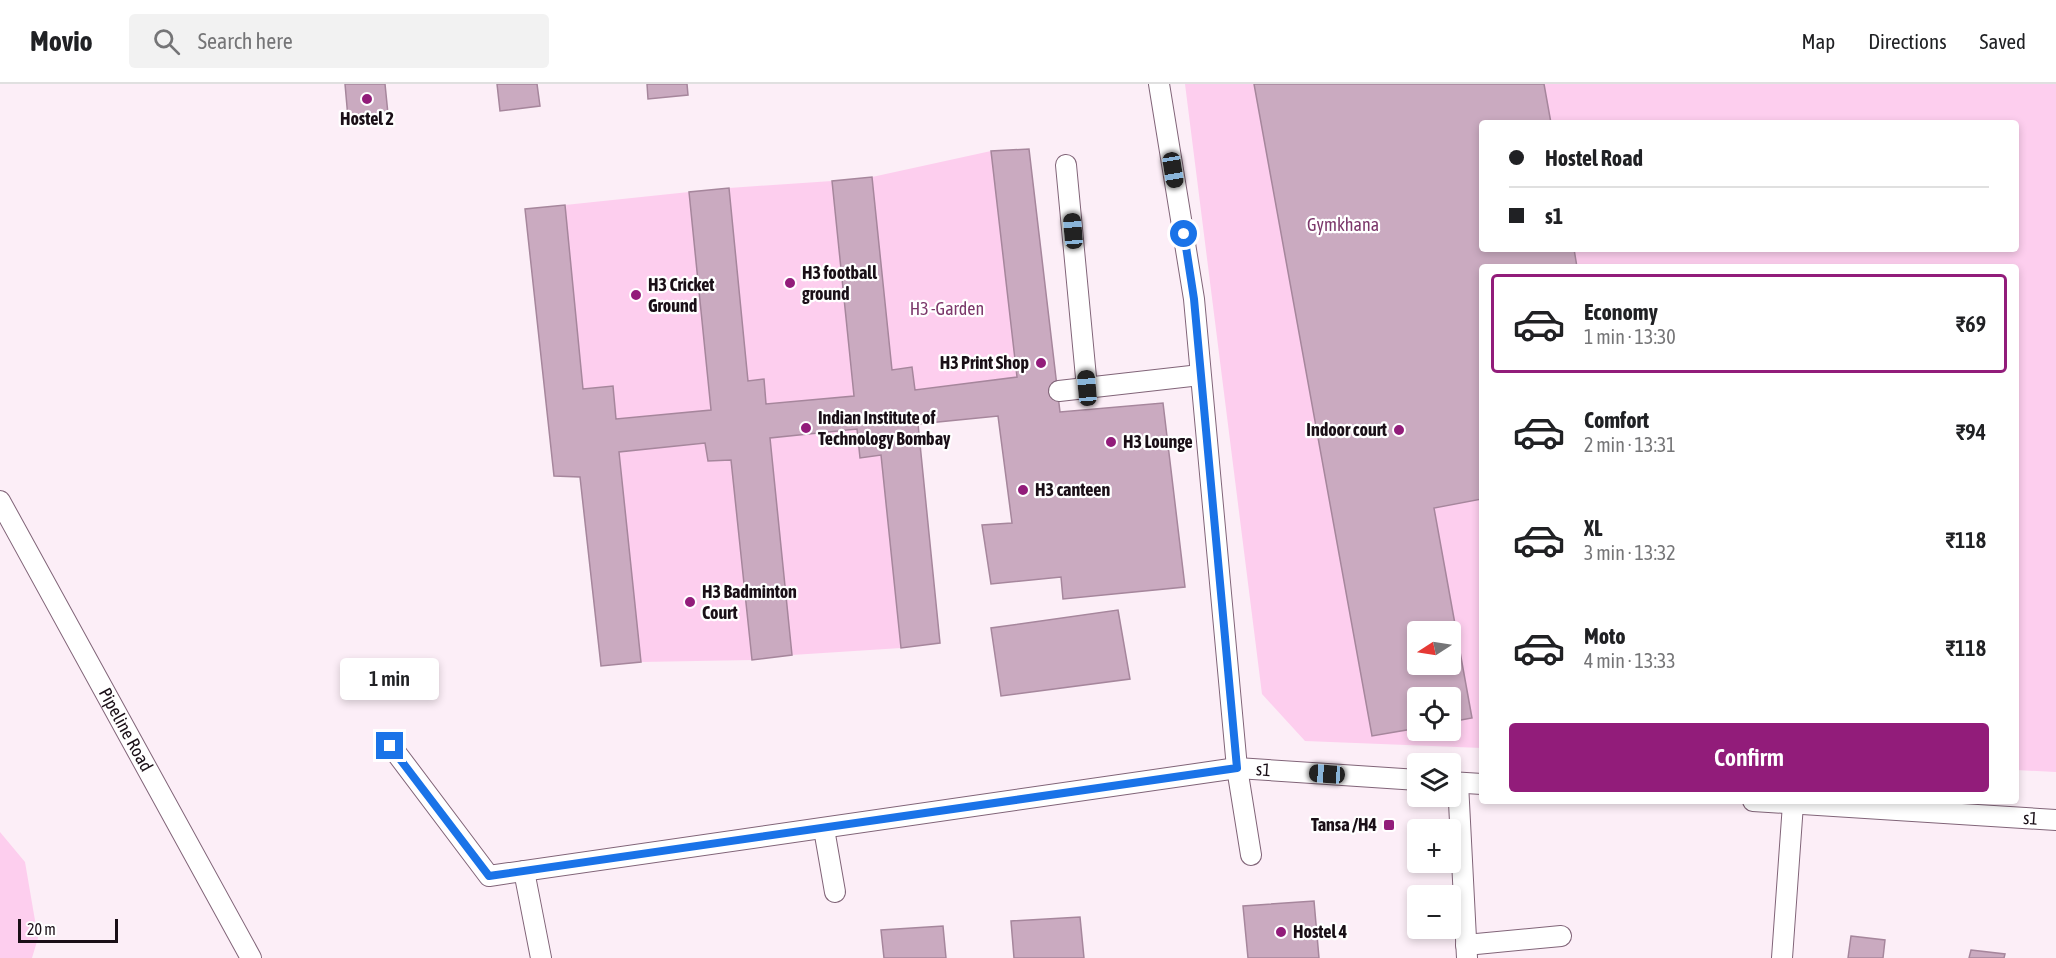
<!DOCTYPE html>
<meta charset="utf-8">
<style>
:root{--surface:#fff;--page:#f2f2f2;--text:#202124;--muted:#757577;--line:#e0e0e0;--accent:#921c7a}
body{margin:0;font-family:"Asap Condensed",sans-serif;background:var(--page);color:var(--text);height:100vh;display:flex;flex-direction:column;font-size:22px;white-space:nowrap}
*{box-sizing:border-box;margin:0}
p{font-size:20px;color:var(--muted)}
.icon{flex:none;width:33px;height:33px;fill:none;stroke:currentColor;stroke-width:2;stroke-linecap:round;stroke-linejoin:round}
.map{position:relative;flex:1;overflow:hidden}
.side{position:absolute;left:1479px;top:180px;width:540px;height:540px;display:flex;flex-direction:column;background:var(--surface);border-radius:6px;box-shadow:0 3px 9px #0003}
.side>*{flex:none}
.hud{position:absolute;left:1479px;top:36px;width:540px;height:132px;border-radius:6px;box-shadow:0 3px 9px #0003;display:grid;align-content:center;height:132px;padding:0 30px;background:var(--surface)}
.needle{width:39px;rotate:258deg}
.fabs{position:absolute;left:1407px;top:537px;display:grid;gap:12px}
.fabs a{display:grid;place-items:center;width:54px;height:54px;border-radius:6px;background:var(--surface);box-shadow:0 3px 9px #0003;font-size:30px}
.scale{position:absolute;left:18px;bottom:15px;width:100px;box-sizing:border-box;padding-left:6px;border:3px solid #1a0f17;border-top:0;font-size:16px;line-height:21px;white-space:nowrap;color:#1a0f17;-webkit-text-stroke:4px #fff;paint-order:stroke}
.end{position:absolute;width:27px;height:27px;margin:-14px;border:8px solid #1a73e8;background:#fff;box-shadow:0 0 0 3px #fff}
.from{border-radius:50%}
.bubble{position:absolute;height:42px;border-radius:6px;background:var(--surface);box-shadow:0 3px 9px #0003;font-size:20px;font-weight:600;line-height:42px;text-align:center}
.car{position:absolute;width:18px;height:36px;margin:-18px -9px;border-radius:8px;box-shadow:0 0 4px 2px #0007;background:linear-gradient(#222 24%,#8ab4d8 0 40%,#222 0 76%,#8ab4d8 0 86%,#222 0)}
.hud b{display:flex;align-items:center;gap:21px;height:57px;font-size:22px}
.hud b+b{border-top:2px solid var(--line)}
.hud i{width:15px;height:15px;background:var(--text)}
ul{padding:10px 0 0;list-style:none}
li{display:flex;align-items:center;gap:18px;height:99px;margin:0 12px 9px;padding:0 18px;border:3px solid transparent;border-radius:6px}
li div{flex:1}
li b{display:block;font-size:22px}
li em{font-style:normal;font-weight:600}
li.current{border-color:var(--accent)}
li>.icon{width:54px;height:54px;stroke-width:1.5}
.cta{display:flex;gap:12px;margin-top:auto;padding:12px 30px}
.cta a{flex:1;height:69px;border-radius:6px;background:var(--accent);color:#fff;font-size:24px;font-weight:600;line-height:69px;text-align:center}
header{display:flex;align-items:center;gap:36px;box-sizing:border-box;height:84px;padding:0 30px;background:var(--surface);border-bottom:2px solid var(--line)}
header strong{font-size:28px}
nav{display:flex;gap:33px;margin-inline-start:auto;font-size:21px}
.search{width:420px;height:54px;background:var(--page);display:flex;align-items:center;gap:15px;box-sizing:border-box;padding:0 21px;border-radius:6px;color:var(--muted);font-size:22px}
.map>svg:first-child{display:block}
</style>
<header>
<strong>Movio</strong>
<div class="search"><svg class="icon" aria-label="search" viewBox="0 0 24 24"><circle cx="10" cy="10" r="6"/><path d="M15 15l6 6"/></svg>Search here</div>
<nav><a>Map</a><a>Directions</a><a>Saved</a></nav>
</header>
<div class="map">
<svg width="2056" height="874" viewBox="0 0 2056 874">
<rect width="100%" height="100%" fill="#fceef7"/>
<!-- green -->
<path fill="#fdceee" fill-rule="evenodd" d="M 1185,0 L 2056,0 L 2056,688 L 2016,686 L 2016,183 L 1482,183 L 1482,664 L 1305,657 L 1262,610 ZM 1482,39 L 2016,39 L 2016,165 L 1482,165 ZM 1418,548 L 1450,548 L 1450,580 L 1418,580 ZM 1418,614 L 1450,614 L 1450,646 L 1418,646 Z
M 991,67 L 1017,293 L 915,306 L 912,284 L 892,286 L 872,93 Z
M 832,97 L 854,312 L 766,320 L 764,295 L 748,297 L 729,104 Z
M 689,108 L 711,326 L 616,335 L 613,302 L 583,305 L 565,121 Z
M 857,345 L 860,373 L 881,371 L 901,564 L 792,571 L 770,354 Z
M 705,359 L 708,377 L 731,376 L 752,576 L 641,578 L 619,368 Z
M 0,748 L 25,778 L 38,854 L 32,874 L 0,874 Z"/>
<!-- building -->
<path fill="#caaac0" stroke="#a6869c" stroke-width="1.5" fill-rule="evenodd" d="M 345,0 L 385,0 L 388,30 L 348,34 Z
M 497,0 L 537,0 L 540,22 L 500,27 Z
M 647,0 L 687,0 L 688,11 L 648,15 Z
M 1254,0 L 1544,0 L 1551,39 L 1482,39 L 1482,165 L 1574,165 L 1577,183 L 1482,183 L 1482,415 L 1434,424 L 1472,634 L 1450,638 L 1450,614 L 1418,614 L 1418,644 L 1372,652 ZM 1418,548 L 1450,548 L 1450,580 L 1418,580 Z
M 1029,65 L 1060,328 L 1163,319 L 1185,503 L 1063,515 L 1061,493 L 991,500 L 982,441 L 1012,439 L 998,332 L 918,340 L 940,559 L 901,564 L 881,371 L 860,374 L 857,345 L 770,354 L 792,571 L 752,576 L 731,376 L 708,377 L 705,359 L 619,368 L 641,578 L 601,582 L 580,393 L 554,392 L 525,125 L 565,121 L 583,305 L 613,302 L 616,335 L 711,326 L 689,108 L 729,104 L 748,297 L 764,295 L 766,320 L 854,312 L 832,97 L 872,93 L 892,286 L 912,283 L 915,306 L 1017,293 L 991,67 Z
M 1118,526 L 1130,595 L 1001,612 L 991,544 Z
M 1314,817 L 1319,874 L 1248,874 L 1243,822 Z
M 1080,833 L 1084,874 L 1014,874 L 1011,837 Z
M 943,842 L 946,874 L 884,874 L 881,846 Z
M 1851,852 L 1885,856 L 1883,874 L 1848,874 Z
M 1971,866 L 2005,870 L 2004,874 L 1969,874 Z"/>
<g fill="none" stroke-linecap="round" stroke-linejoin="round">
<defs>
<g id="service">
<path d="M 1159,0 L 1194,215 L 1237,684 L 1251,771"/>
<path d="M 1066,81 L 1087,304"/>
<path d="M 1059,307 L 1200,291"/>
<path id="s1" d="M 0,417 L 251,874"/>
<path id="s2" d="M 391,662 L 489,792 L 1237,684 L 1418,696"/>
<path d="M 1450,698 L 1482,700"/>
<path d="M 1458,699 L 1467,874"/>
<path id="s3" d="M 1753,717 L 2056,736"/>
<path d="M 824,745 L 835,808"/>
<path d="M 524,787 L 541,874"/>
<path d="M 1466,861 L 1561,852"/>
<path d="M 1782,874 L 1793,720"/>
</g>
</defs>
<!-- service casing -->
<use href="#service" stroke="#816478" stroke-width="22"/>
<!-- service -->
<use href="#service" stroke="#fff" stroke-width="20"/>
</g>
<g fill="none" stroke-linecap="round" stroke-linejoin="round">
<!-- route -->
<path stroke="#1a73e8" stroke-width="8" d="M 390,662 L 489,792 L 1237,684 L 1194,215 L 1184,150"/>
</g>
<!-- markers -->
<g fill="#921c7a" stroke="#fff" stroke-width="2">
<circle cx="367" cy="15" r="6"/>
<circle cx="790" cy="199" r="6"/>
<circle cx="636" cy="211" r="6"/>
<circle cx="1041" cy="279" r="6"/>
<circle cx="806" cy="344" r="6"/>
<circle cx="1399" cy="346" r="6"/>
<circle cx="1111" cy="358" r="6"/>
<circle cx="1023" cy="406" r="6"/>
<circle cx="690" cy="518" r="6"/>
<rect x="1383" y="735" width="12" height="12" rx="3"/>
<circle cx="1281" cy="848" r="6"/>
</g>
<g text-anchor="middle" stroke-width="4.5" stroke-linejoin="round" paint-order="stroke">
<!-- poi labels -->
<g font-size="18" font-weight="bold" fill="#1a0f17" stroke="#fff" text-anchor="start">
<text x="367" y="41" text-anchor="middle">Hostel 2</text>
<text x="802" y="195">H3 football<tspan x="802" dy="21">ground</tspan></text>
<text x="648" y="207">H3 Cricket<tspan x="648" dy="21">Ground</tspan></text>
<text x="1029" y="285" text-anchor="end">H3 Print Shop</text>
<text x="818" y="340">Indian Institute of<tspan x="818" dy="21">Technology Bombay</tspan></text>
<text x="1387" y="352" text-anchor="end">Indoor court</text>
<text x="1123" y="364">H3 Lounge</text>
<text x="1035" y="412">H3 canteen</text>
<text x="702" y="514">H3 Badminton<tspan x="702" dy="21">Court</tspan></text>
<text x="1377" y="747" text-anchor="end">Tansa /H4</text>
<text x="1293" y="854">Hostel 4</text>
</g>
<!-- park labels -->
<g font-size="18" fill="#7c386b" stroke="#fff">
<text x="1343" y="147">Gymkhana</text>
<text x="947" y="231">H3 -Garden</text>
</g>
<!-- street labels -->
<g font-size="18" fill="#1a0f17" stroke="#fff">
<text dy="6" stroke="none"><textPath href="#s1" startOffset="261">Pipeline Road</textPath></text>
<text dy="6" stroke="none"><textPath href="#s2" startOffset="945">s1</textPath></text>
<text dy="6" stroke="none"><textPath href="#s3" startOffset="278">s1</textPath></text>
</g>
</g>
</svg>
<div class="fabs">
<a><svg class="needle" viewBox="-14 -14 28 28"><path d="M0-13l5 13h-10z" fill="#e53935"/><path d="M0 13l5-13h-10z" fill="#757577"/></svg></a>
<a><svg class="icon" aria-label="locate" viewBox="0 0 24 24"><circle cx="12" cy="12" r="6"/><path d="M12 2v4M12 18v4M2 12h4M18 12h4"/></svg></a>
<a><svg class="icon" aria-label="layers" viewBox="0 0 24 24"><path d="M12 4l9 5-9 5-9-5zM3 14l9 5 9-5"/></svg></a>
<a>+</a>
<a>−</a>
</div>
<div class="scale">20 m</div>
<i class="end from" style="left:1184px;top:150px"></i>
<i class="end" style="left:390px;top:662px"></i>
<div class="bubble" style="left:340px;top:574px;width:99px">1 min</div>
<i class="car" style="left:1173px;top:86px;rotate:171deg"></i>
<i class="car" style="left:1073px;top:147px;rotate:355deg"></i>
<i class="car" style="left:1087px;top:304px;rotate:355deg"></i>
<i class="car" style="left:1327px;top:690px;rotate:274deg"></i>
<div class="hud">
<b><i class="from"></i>Hostel Road</b>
<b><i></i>s1</b>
</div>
<section class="side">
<ul>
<li class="current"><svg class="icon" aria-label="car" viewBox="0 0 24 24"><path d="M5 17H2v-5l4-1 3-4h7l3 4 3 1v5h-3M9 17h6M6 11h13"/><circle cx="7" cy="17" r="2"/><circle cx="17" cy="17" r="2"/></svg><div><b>Economy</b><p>1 min · 13:30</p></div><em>₹69</em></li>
<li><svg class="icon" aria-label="car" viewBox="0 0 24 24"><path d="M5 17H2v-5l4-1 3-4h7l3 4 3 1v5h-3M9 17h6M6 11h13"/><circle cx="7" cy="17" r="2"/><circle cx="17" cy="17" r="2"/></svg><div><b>Comfort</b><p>2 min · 13:31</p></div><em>₹94</em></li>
<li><svg class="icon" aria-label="car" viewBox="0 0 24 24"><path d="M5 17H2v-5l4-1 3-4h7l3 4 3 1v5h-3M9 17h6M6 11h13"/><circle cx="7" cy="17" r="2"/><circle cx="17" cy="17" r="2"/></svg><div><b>XL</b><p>3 min · 13:32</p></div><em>₹118</em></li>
<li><svg class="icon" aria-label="car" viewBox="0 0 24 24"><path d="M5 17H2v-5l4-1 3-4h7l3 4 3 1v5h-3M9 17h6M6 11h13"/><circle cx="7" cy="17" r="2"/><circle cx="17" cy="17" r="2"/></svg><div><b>Moto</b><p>4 min · 13:33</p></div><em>₹118</em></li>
</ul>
<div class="cta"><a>Confirm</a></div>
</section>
</div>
